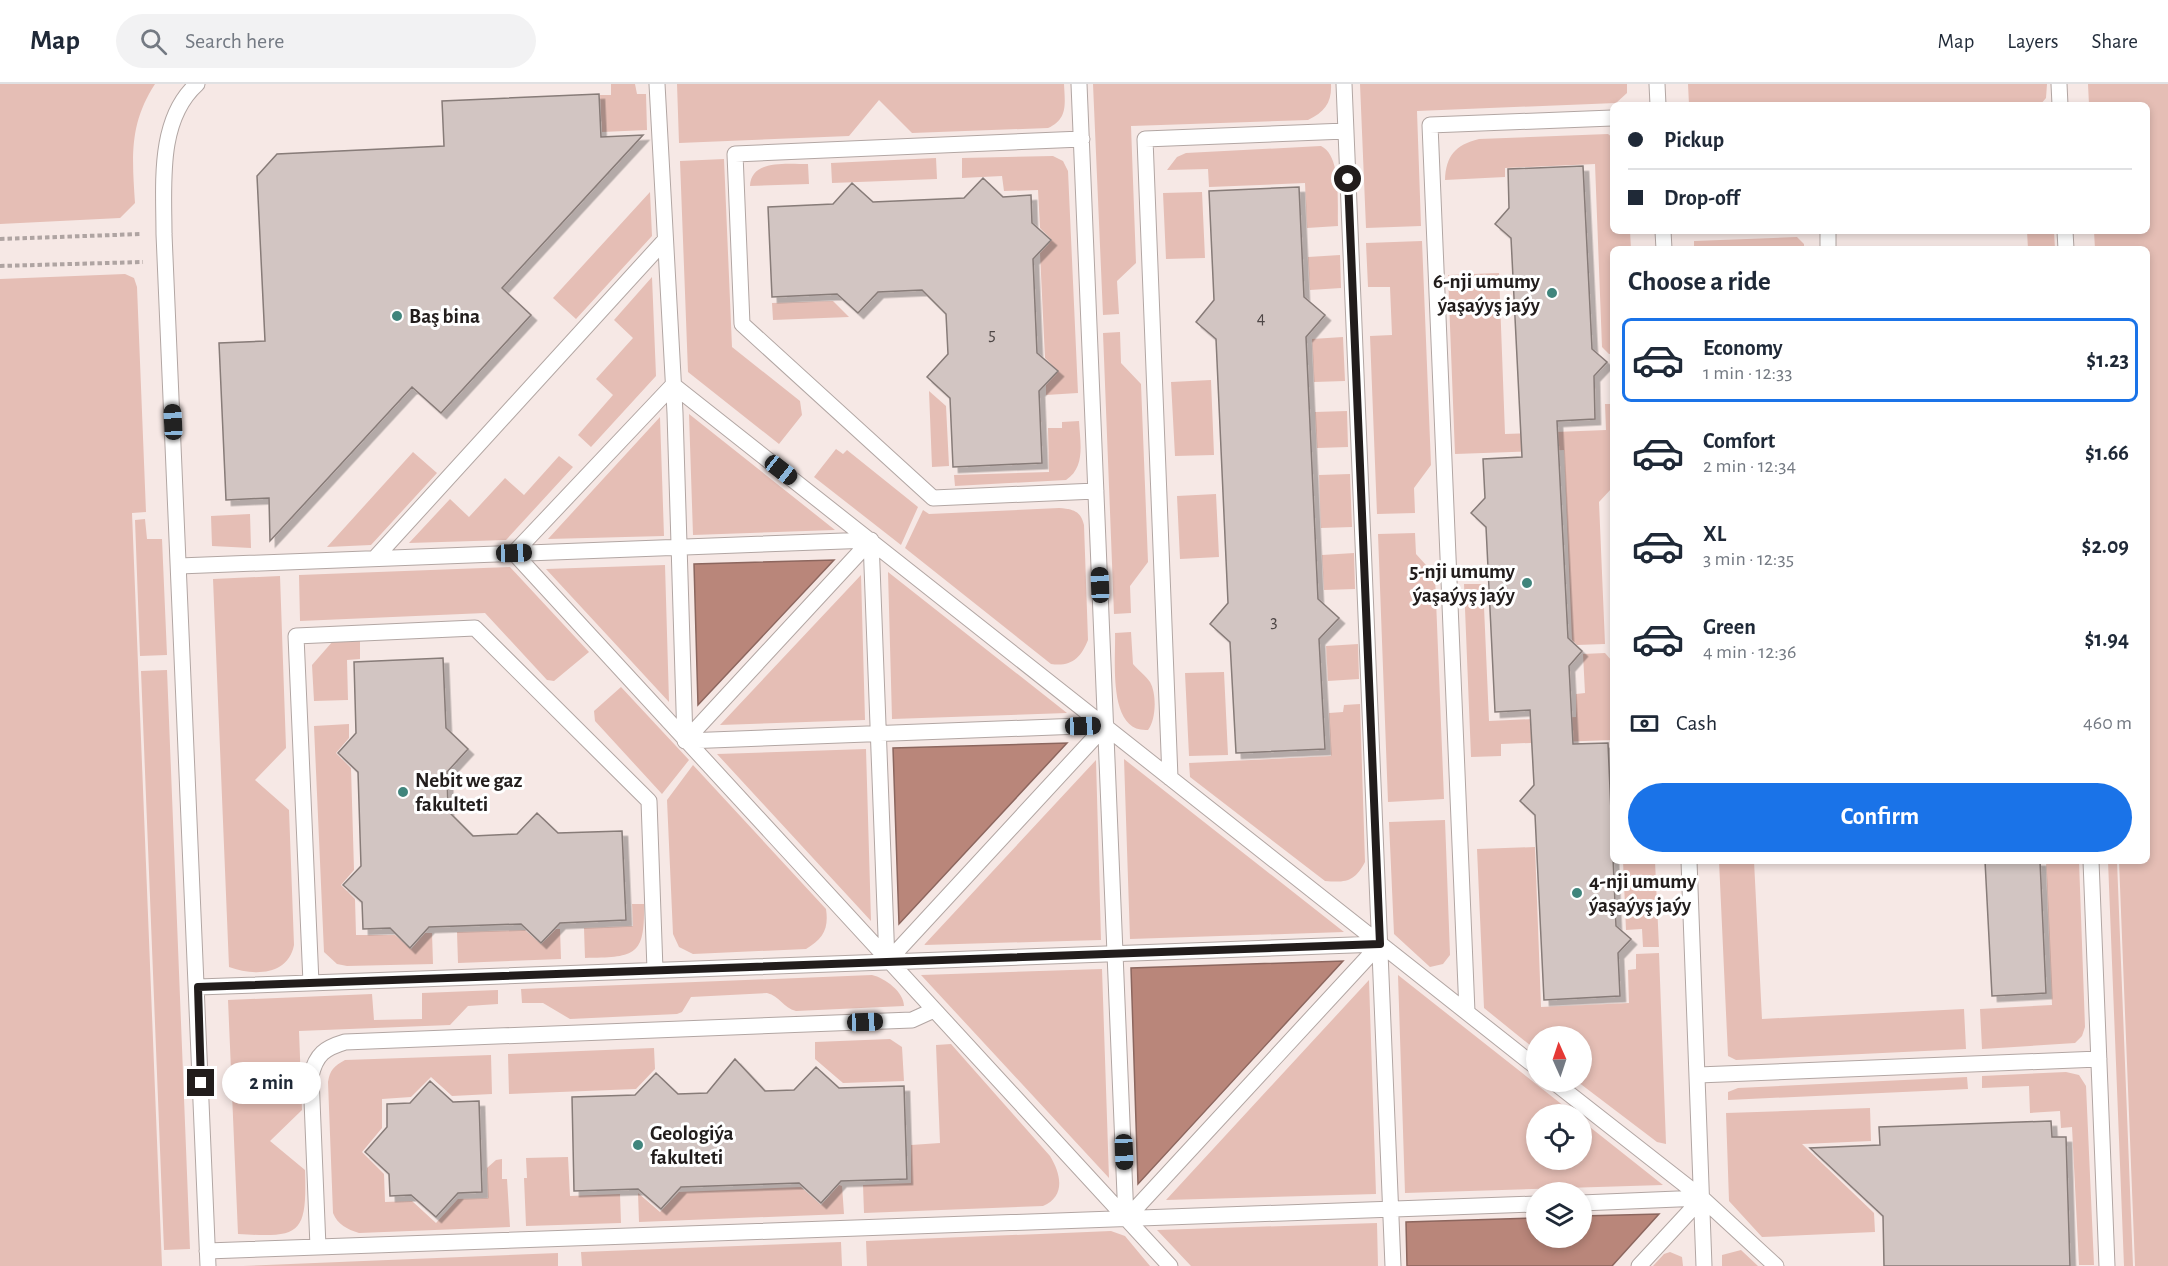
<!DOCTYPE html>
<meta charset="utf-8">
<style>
:root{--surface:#fff;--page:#f2f2f3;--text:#1f2937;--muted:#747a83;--line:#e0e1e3;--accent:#1a73e8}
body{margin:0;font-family:"Alegreya Sans",sans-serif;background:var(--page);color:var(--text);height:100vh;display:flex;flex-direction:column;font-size:22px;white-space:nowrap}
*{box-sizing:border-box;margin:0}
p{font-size:20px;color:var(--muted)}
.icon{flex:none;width:33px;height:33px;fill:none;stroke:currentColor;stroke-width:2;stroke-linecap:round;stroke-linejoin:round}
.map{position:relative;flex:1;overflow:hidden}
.drawer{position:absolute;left:1610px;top:162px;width:540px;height:618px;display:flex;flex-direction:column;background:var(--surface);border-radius:9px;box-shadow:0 3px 9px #0003}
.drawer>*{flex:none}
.top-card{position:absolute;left:1610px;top:18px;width:540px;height:132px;border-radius:9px;box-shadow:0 3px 9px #0003;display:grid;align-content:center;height:132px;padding:0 18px;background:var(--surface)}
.needle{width:39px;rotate:357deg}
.controls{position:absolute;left:1526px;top:942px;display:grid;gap:12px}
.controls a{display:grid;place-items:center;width:66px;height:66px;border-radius:50%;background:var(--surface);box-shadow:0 3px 9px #0003;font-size:30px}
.end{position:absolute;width:27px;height:27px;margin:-14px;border:8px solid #221d1c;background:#fff;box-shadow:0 0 0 3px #fff}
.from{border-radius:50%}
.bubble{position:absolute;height:42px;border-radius:21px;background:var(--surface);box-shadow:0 3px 9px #0003;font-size:20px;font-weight:600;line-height:42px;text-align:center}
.car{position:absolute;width:18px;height:36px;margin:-18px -9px;border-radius:8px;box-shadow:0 0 4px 2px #0007;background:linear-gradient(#222 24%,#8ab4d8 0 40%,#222 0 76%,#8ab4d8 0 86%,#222 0)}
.top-card b{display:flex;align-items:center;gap:21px;height:57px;font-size:22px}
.top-card b+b{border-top:2px solid var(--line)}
.top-card i{width:15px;height:15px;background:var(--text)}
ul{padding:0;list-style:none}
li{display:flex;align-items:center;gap:18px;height:84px;margin:0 12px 9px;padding:0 6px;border:3px solid transparent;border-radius:9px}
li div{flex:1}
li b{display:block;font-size:22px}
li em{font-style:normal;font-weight:600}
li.selected{border-color:var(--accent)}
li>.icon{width:54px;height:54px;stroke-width:1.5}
h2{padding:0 18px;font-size:27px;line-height:72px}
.pay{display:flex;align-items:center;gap:15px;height:66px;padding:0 18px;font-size:22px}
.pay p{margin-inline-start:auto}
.button{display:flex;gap:12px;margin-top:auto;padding:12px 18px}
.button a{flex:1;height:69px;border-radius:36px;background:var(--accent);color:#fff;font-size:24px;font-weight:600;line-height:69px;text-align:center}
header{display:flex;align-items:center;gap:36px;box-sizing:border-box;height:84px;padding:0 30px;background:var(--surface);border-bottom:2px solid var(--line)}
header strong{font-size:28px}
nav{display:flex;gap:33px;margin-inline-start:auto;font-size:21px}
.search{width:420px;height:54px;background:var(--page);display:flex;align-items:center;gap:15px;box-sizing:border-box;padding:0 21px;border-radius:33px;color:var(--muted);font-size:22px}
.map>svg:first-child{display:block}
</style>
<header>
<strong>Map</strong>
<div class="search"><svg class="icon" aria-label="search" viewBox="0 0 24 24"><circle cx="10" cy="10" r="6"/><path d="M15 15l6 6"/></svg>Search here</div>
<nav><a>Map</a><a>Layers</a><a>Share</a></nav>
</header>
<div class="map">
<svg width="2168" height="1182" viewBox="0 0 2168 1182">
<defs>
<filter id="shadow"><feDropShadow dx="5.5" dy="5.5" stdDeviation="0" flood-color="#0004"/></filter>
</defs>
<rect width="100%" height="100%" fill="#f6e8e5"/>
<!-- green -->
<path fill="#e5beb5" d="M 0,0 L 155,0 C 129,40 132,73 135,119 L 120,134 L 0,140 Z
M 611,0 L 635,0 L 637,10 L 646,10 L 647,46 L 602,48 L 600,11 L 611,11 Z
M 677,0 L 1064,0 C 1065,20 1068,35 1048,44 L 912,49 L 879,16 L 849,52 L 679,59 Z
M 1093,0 L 1331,0 C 1332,18 1325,28 1308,36 L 1131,42 L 1136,179 L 1117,197 L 1119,230 L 1103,231 Z
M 1360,0 L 1627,0 L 1627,9 L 1616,19 L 1417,27 L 1421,142 L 1366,144 Z
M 1688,0 L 2047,0 L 2046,14 L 2040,21 L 1689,21 Z
M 2088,0 L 2168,0 L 2168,1182 L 2135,1182 L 2119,777 L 2146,777 L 2146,165 L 2095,165 L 2094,147 L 2146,147 L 2146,21 L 2089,21 Z
M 1608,50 L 1612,53 L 1612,147 L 1630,147 L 1631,165 L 1612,165 L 1612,270 L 1609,270 L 1602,263 L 1595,80 L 1505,84 L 1505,93 L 1445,96 C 1446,72 1455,61 1479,55 Z
M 1321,62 C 1342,72 1337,120 1338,142 L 1307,144 L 1305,99 L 1209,103 L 1208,85 L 1167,86 L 1177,73 L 1186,69 Z
M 1053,72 L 1063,77 L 1068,87 L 1078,309 L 1046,311 L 1046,301 L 1058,287 L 1045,274 L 1040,169 L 1052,156 L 1040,144 L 1038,106 L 1004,107 L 1002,92 L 962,94 L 962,74 Z
M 936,74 L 937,95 L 832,99 L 831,79 Z
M 724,75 L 732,263 L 800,317 L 802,331 L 779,360 L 688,288 L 680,77 Z
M 808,80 L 809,100 L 750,102 C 751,75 788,80 808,80 Z
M 650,108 L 652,152 L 576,235 L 553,214 Z
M 1202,108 L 1205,174 L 1166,175 L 1163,109 Z
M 2027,147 L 2054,147 L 2055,165 L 2028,165 Z
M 1797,153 L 1804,160 L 1804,165 L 1694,165 L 1694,157 Z
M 1422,157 L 1431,381 L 1414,404 L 1415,429 L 1377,430 L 1370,252 L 1392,251 L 1390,203 L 1368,203 L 1366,159 Z
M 1340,171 L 1341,204 L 1310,206 L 1308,173 Z
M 1499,189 L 1505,350 L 1606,346 L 1605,320 L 1612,320 L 1612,404 L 1599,418 L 1605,560 L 1577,561 L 1572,556 L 1564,366 L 1455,370 L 1448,191 Z
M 125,190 L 134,194 L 137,203 L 146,428 L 132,429 L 162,1182 L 0,1182 L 0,195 Z
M 652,193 L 656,292 L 591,363 L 578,351 L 613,311 L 596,295 L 633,254 L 614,236 Z
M 833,217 L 849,233 L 773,236 L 772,219 Z
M 1120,248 L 1121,279 L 1141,300 L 1148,478 L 1130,502 L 1131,529 L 1114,530 L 1103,249 Z
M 1343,253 L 1345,297 L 1314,298 L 1312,255 Z
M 1211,296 L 1214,371 L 1175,372 L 1171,298 Z
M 929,307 L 946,322 L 949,382 L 932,383 Z
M 1347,327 L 1348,363 L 1317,364 L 1315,328 Z
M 689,330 L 835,446 L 693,451 Z
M 660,333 L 664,452 L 548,455 Z
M 1079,337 C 1080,358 1086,383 1066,396 L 955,402 L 954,391 L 1049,388 L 1048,344 L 1062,344 L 1062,338 Z
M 836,365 L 843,370 L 847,366 L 918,423 L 901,461 L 814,393 Z
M 413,368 L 437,389 L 371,461 L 327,463 Z
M 559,372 L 573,383 L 506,456 L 409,459 L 450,415 L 469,433 L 505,394 L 524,411 Z
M 1350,390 L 1352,443 L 1321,444 L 1319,391 Z
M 1216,410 L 1219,473 L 1180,475 L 1177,412 Z
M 1059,424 C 1073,425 1081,427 1084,441 L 1088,556 C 1081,574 1071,583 1051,580 L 905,464 L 923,426 L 929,430 Z
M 250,430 L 251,464 L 212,462 L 211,432 Z
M 145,435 L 147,455 L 162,455 L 167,571 L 140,572 L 135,436 Z
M 1415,449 L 1416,470 L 1435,491 L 1444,715 L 1388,718 L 1378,450 Z
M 1354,469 L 1355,505 L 1324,506 L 1322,471 Z
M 665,481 L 669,618 L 546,485 Z
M 510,483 L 589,568 L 554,597 L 547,596 L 485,529 L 300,537 L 299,491 Z
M 888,488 L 1067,629 L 892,635 Z
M 861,491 L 865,636 L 720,641 Z
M 280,492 L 286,664 L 255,696 L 289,726 L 294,861 C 288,892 253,892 229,883 L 213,495 Z
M 1464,500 L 1483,500 L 1489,637 L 1576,633 L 1576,610 L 1585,609 L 1583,570 L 1605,569 L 1612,577 L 1612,656 L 1501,660 L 1501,672 L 1471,673 Z
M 1131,548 L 1133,580 C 1138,586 1146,592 1150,598 C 1157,610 1156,636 1148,646 C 1107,649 1116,576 1115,549 Z
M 360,556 L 360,575 L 347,576 L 348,616 L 314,617 L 312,581 L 333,557 Z
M 1358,560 L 1359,595 L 1328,597 L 1326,562 Z
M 167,586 L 190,1165 L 164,1166 L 141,587 Z
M 1224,588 L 1228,671 L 1189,672 L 1185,589 Z
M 621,603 L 689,676 L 662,710 L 595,637 L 594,627 Z
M 1360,620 L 1365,778 C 1355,797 1347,799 1325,797 L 1190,693 L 1189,679 L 1331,672 L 1329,629 L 1343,628 L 1344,621 Z
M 349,640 L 349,654 L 336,669 L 351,684 L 354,786 L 341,801 L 355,815 L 356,851 L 395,851 L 411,865 L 425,849 L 432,849 L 433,880 L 347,882 L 337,880 L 324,868 L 314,642 Z
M 866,665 L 871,837 L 717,670 Z
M 1124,675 L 1344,848 L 1130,855 Z
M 1096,676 L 1101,856 L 924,861 Z
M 693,681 L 826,825 C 829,845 823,855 806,865 L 693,870 L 679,863 L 673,850 L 667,716 Z
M 1445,736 L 1450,871 L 1443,880 L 1430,883 L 1394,850 L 1389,738 Z
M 1535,763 L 1541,923 L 1629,919 L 1628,886 L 1636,885 L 1636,870 L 1659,869 L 1666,1060 L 1657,1058 L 1578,998 L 1581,998 L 1581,952 L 1536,952 L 1536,966 L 1484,924 L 1477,765 Z
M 1623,777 L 1655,777 L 1659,863 L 1643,863 L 1642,845 L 1626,846 Z
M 1719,777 L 1754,777 L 1762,935 L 1964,925 L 1966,965 L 1736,976 L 1728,972 Z
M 2046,777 L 2079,777 L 2085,943 L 2082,952 L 2075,959 L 1982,965 L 1980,925 L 2052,921 Z
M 2108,777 L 2117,777 L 2133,1182 L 2124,1182 Z
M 632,820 L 644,820 C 645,873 635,873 585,874 L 584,844 L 633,842 Z
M 556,845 L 560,845 L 561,875 L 458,879 L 457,848 L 525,846 L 541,860 Z
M 1102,885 L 1109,1094 L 921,891 Z
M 872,891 C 885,894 904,908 904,922 L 796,927 C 783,924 780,912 767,909 L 691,913 L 682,928 L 677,930 L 570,935 L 543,919 L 522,919 L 521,905 Z
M 1398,891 L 1574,1030 L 1536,1030 L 1536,1076 L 1581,1076 L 1581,1036 L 1663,1101 L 1405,1109 Z
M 1369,896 L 1376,1110 L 1166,1116 Z
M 498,906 L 498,920 L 468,922 L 450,941 L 299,947 L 302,1026 L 270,1057 L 305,1086 C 307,1150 301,1154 238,1150 L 228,916 L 372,910 L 374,936 L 422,935 L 422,909 Z
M 890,955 L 902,963 L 904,997 L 843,999 L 815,975 L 815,958 Z
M 951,960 L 1050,1072 C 1061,1090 1066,1112 1043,1122 L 864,1129 L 863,1101 L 911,1099 L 911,1061 L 940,1059 L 936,961 Z
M 654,964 L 655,985 L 636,1005 L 509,1010 L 508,970 Z
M 491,971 L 492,1010 L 452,1012 L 431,993 L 411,1013 L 382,1015 L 382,1044 L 362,1068 L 384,1090 L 385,1118 L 412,1117 L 436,1139 L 458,1115 L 488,1114 L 487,1084 L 496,1076 L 502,1075 L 502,1095 L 507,1095 L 510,1143 L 359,1149 C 347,1145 338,1141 333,1129 L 328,998 C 330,986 334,982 345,976 Z
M 2066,988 L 2079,991 L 2086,1002 L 2094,1181 L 2079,1181 L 2072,1043 L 2061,1044 L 2060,1027 L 2030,1029 L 2029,1002 L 1982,1004 L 1982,992 Z
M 1967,993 L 1968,1005 L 1728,1016 L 1728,1008 L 1738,1004 Z
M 1870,1024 L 1871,1057 L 1802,1060 L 1874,1129 L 1875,1148 L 1762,1153 L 1729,1117 L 1726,1029 Z
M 568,1073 L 570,1112 L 620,1110 L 621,1139 L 526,1142 L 524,1094 L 527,1094 L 526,1074 Z
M 839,1101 L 842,1102 L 844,1130 L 639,1138 L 638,1109 L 660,1128 L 679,1108 L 801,1103 L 821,1121 Z
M 1377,1139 L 1378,1182 L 1191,1182 L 1157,1146 Z
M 1111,1147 L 1125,1152 L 1150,1182 L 867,1182 L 866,1157 Z
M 841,1158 L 842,1182 L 582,1182 L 581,1168 Z
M 1741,1166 L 1758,1182 L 1722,1182 L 1722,1171 Z
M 1670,1168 L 1682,1173 L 1683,1182 L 1653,1182 L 1664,1170 Z
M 558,1169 L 558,1182 L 243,1182 Z"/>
<!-- water -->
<path fill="#b9867a" stroke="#8c665e" stroke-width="1.5" d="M 834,476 L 698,621 L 694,480 Z
M 1067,659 L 899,840 L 893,664 Z
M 1343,877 L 1138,1100 L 1131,884 Z
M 1659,1130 L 1612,1182 L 1407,1182 L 1406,1138 L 1536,1134 L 1536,1154 L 1581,1154 L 1581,1132 Z"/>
<!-- building -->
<path fill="#d2c5c2" stroke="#877b78" stroke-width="1.5" filter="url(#shadow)" d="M 599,10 L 601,53 L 643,51 L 502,204 L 531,231 L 441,329 L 412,303 L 270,457 L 269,414 L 226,416 L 219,259 L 265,257 L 257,92 L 277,70 L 444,62 L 442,17 Z
M 1583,82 L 1592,265 L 1607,278 L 1594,292 L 1595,335 L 1557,337 L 1568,554 L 1582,567 L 1569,582 L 1573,660 L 1608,659 L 1616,842 L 1631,855 L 1618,869 L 1620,912 L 1544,916 L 1535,731 L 1520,717 L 1534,701 L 1530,626 L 1495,628 L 1486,443 L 1471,429 L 1485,414 L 1483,375 L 1522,373 L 1511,154 L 1495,140 L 1509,124 L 1508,85 Z
M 983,94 L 1003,113 L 1031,111 L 1032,139 L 1051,156 L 1033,175 L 1037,269 L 1058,287 L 1039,307 L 1042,379 L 953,383 L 950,314 L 927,293 L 948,270 L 946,230 L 922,206 L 878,208 L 858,229 L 837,210 L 772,213 L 768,123 L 833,120 L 852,99 L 873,118 L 964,114 Z
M 1299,103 L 1304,213 L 1325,231 L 1306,253 L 1318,515 L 1339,534 L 1319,555 L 1325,665 L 1236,669 L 1230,558 L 1210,540 L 1228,519 L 1216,255 L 1196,238 L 1214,216 L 1209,107 Z
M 443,574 L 446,644 L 468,665 L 447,688 L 448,727 L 473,752 L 517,750 L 537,729 L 558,749 L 622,747 L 626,836 L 560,839 L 541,859 L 521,840 L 429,843 L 410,864 L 390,844 L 363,845 L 362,818 L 343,801 L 361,782 L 358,688 L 338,669 L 356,649 L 354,578 Z
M 1985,777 L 2040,777 L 2046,909 L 1992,912 Z
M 735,975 L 765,1007 L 794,1006 L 816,983 L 839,1004 L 904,1002 L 907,1095 L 841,1097 L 821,1119 L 799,1099 L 681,1103 L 661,1125 L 638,1105 L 574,1107 L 572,1013 L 635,1011 L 656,989 L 678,1010 L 707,1009 Z
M 430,997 L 453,1018 L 479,1017 L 482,1108 L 458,1109 L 436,1133 L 411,1111 L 390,1112 L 389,1090 L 365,1068 L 387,1043 L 387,1020 L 410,1019 Z
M 2051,1037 L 2052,1053 L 2066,1053 L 2070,1182 L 1884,1182 L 1883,1132 L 1810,1064 L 1880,1061 L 1879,1043 Z"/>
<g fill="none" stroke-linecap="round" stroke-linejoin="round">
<defs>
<path id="service" d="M 197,0 C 157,36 164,101 164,150 L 208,1182
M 657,0 L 675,329 L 685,657
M 1079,0 L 1126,1135
M 1344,0 L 1393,1182
M 1657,0 L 1658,21
M 2059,0 L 2060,21
M 1082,55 L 735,70 L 742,240 L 933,414 L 1096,407
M 1663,147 L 1664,165
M 1828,147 L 1828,165
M 2065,147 L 2066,165
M 871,456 L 887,878
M 375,474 L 665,156
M 179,482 L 871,456
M 685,657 L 1106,641
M 685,657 L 871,456
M 1170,694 L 1145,55 L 1346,47
M 1689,777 L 1704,1182
M 2091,777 L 2107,1182
M 887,878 L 1106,641
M 311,899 L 296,552 L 475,544 L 649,717 L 655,886
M 198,903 L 1380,860
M 1467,928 L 1430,41 L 1612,34
M 1698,991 L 2099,975
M 1554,998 L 1702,1114 L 1776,1182
M 1581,1119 L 1702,1114
M 1126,1135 L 1380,860
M 318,1163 L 311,992 C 316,970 325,964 345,958 L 912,936 L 934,926
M 207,1167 L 1536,1120
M 1170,1182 L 514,469 L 673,301 L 1536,983
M 1639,1182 L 1702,1114"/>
</defs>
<!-- service casing -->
<use href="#service" stroke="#b2a6a3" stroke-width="17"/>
<!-- path -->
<path stroke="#afa4a2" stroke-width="4" stroke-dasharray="4.5 3" stroke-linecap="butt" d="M 0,155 L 142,150
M 0,182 L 143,178"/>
<!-- service -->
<use href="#service" stroke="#fff" stroke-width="15"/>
</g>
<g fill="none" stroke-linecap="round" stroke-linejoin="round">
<!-- route -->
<path stroke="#221d1c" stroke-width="8" d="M 201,999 L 198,903 L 1380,860 L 1348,95"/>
</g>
<!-- markers -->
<g fill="#40857c" stroke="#fff" stroke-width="2">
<circle cx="1552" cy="209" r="6"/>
<circle cx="397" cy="232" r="6"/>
<circle cx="1527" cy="499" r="6"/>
<circle cx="403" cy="708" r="6"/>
<circle cx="1577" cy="809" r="6"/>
<circle cx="638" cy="1061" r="6"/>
</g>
<g text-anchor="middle" stroke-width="6" stroke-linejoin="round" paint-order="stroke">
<!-- number labels -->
<g font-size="18" fill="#4e4746">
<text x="1261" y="240">4</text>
<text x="992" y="256">5</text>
<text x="1274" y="543">3</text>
</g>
<!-- poi labels -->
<g font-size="21" font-weight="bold" fill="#221d1c" stroke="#fff" text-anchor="start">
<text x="1540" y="204" text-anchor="end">6-nji umumy<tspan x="1540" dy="24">ýaşaýyş jaýy</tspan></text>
<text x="409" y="239">Baş bina</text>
<text x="1515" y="494" text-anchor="end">5-nji umumy<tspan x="1515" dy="24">ýaşaýyş jaýy</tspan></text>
<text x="415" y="703">Nebit we gaz<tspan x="415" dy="24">fakulteti</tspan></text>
<text x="1589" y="804">4-nji umumy<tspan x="1589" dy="24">ýaşaýyş jaýy</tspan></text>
<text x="650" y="1056">Geologiýa<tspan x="650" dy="24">fakulteti</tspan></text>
</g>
</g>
</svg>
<div class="controls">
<a><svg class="needle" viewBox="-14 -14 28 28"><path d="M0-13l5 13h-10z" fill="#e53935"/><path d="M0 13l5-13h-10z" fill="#747a83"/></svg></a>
<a><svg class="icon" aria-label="locate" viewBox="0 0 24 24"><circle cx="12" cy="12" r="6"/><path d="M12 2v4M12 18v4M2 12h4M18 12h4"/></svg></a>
<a><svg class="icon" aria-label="layers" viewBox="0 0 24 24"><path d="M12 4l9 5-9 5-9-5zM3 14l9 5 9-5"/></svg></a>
</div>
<i class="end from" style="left:1348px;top:95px"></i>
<i class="end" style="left:201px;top:999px"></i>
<div class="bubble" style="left:222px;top:978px;width:99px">2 min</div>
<i class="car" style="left:173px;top:338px;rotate:357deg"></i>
<i class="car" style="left:781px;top:386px;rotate:128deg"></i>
<i class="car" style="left:514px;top:469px;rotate:88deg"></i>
<i class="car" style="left:1100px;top:501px;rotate:358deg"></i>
<i class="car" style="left:1083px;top:642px;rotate:88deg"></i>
<i class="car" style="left:865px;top:938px;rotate:88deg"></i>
<i class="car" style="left:1124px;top:1068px;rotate:178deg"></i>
<div class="top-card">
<b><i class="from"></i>Pickup</b>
<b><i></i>Drop-off</b>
</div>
<section class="drawer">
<h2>Choose a ride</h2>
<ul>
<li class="selected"><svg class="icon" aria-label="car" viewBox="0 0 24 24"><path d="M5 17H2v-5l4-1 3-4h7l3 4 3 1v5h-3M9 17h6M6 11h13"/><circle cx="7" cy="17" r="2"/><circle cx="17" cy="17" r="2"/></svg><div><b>Economy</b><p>1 min · 12:33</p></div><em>$1.23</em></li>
<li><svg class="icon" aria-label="car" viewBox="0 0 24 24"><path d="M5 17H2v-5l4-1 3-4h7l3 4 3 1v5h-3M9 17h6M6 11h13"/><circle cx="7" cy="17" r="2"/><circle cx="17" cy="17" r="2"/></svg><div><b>Comfort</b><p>2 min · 12:34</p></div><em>$1.66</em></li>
<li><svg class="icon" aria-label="car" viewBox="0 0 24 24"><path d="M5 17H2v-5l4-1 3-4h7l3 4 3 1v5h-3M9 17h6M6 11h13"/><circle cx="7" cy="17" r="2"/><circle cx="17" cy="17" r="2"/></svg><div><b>XL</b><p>3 min · 12:35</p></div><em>$2.09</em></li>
<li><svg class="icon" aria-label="car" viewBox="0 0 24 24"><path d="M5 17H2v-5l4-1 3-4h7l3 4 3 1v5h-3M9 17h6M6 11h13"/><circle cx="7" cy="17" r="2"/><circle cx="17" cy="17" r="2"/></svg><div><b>Green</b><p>4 min · 12:36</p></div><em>$1.94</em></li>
</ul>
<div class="pay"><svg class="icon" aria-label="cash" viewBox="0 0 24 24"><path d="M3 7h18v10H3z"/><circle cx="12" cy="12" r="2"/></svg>Cash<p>460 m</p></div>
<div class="button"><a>Confirm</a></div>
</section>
</div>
